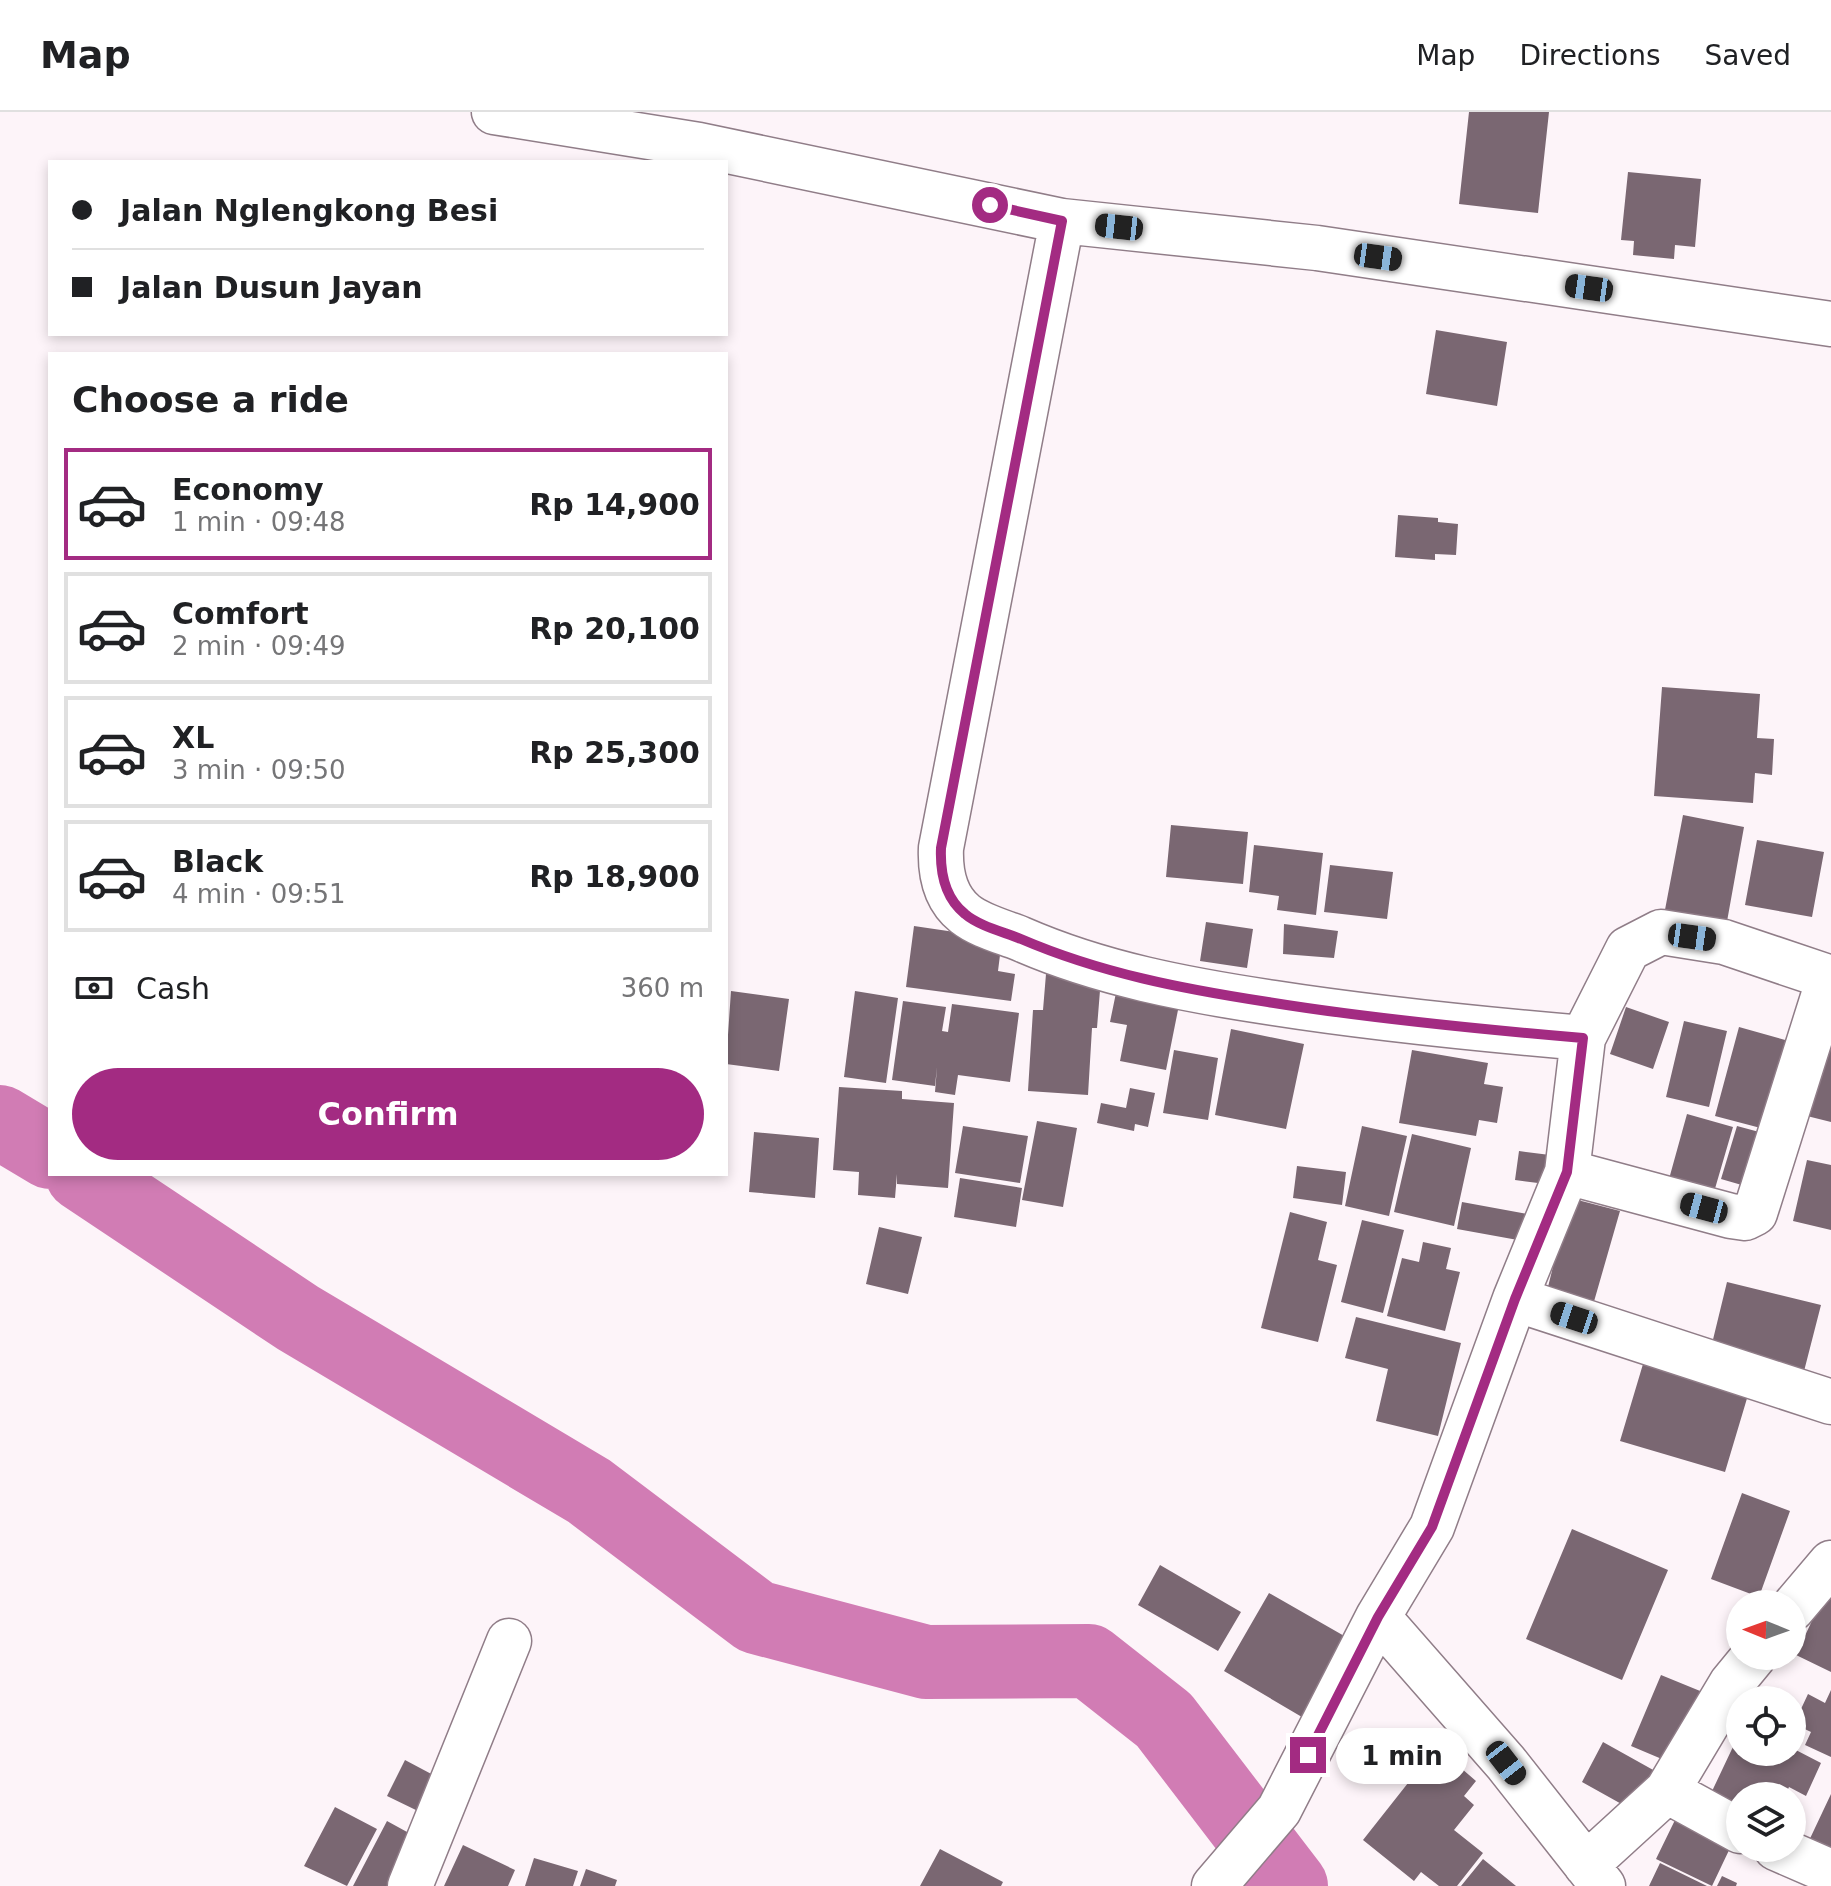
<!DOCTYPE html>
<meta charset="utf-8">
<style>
:root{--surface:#fff;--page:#f6f6f6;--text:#202124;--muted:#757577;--line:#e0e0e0;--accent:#a32b82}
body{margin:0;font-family:"DejaVu Sans",sans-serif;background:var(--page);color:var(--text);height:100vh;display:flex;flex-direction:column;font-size:30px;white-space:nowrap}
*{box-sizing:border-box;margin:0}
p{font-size:26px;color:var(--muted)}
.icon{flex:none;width:44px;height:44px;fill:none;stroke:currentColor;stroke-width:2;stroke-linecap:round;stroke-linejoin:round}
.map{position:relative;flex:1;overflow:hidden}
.panel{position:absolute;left:48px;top:240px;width:680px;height:824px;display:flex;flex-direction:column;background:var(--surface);border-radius:0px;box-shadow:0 4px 12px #0003}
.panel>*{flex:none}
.banner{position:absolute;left:48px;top:48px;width:680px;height:176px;border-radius:0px;box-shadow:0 4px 12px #0003;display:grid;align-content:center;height:176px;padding:0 24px;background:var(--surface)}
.needle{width:52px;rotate:271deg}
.tools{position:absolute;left:1726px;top:1478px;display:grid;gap:16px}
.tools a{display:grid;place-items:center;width:80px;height:80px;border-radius:50%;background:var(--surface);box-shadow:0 4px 12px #0003;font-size:40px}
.end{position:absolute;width:36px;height:36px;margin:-18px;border:10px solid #a32b82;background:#fff;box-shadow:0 0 0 4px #fff}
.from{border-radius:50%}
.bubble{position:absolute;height:56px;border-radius:28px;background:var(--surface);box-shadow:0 4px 12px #0003;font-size:26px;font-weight:700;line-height:56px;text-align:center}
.car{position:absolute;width:24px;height:48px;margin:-24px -12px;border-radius:10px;box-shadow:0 0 6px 2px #0007;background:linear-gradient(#222 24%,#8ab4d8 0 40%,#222 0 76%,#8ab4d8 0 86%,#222 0)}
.banner b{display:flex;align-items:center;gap:28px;height:76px;font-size:30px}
.banner b+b{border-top:2px solid var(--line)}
.banner i{width:20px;height:20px;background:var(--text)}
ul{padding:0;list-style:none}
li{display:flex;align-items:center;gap:24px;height:112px;margin:0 16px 12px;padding:0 8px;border:4px solid var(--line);border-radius:0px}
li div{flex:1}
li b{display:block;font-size:30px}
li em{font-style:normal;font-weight:700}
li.active{border-color:var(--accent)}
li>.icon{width:72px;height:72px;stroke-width:1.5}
h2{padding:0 24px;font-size:36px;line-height:96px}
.pay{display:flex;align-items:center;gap:20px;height:88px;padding:0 24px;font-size:30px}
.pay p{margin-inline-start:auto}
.action{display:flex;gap:16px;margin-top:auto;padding:16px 24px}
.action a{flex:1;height:92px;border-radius:48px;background:var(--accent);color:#fff;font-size:32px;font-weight:700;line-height:92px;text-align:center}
header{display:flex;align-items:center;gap:48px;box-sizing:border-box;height:112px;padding:0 40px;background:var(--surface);border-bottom:2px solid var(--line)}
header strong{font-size:38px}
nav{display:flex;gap:44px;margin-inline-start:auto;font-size:28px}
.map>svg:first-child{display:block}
</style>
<header>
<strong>Map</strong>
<nav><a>Map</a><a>Directions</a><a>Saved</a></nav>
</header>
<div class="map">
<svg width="1831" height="1774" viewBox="0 0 1831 1774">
<rect width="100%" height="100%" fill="#fdf4f9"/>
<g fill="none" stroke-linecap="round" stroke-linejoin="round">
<!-- river -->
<path stroke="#d17cb4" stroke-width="74" d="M 0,1010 L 50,1040
M 82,1062 L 298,1206 L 589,1379 L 756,1505 L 926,1550 L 1089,1549 L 1164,1608 L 1291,1774"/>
</g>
<!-- building -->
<path fill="#7a6772" d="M 1469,0 L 1549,0 L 1538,101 L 1459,92 Z
M 1628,60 L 1701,67 L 1695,135 L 1675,133 L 1674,147 L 1633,143 L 1634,129 L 1621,128 Z
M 1436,218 L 1507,230 L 1497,294 L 1426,282 Z
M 1398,403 L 1438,406 L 1438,410 L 1458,412 L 1456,443 L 1435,442 L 1435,448 L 1395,445 Z
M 1662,575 L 1760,582 L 1757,626 L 1774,627 L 1772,663 L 1755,661 L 1753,691 L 1654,684 Z
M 1683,703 L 1744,715 L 1726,815 L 1664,803 Z
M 1171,713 L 1248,720 L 1243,772 L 1166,765 Z
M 1757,728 L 1824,740 L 1812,805 L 1745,793 Z
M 1254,733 L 1323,741 L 1316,803 L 1277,798 L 1279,784 L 1249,780 Z
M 1330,753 L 1393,760 L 1387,807 L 1324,800 Z
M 1206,810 L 1253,817 L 1247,856 L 1200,849 Z
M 1284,812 L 1338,819 L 1334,846 L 1283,842 Z
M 914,814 L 1002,827 L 998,859 L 1015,862 L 1011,889 L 906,875 Z
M 1046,862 L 1101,866 L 1097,916 L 1092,916 L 1088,983 L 1028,979 L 1033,898 L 1043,898 Z
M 1117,876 L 1180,888 L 1166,958 L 1120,949 L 1127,913 L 1110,910 Z
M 731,879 L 789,887 L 779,959 L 726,952 Z
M 855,879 L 898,886 L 886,971 L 844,965 Z
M 903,889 L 946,895 L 942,919 L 948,920 L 952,892 L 1019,901 L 1010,970 L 958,963 L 955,983 L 935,980 L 937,955 L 935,974 L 892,968 Z
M 1626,895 L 1669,910 L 1653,957 L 1610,942 Z
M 1831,900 L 1831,1010 L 1803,1003 Z
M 1684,909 L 1727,919 L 1709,995 L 1666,985 Z
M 1739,915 L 1796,931 L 1772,1019 L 1715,1004 Z
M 1231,917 L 1304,932 L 1286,1017 L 1215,1003 Z
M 1174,938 L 1218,946 L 1208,1008 L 1163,1001 Z
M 1412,938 L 1488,951 L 1484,972 L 1503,975 L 1497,1011 L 1479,1008 L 1476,1024 L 1399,1011 Z
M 839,975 L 902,979 L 902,987 L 954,991 L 948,1076 L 897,1072 L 897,1062 L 895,1086 L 858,1083 L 859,1060 L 833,1058 Z
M 1130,976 L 1155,981 L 1148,1015 L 1135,1012 L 1134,1019 L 1097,1011 L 1101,991 L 1126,996 Z
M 1687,1002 L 1733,1015 L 1714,1080 L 1669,1067 Z
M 1037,1009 L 1077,1016 L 1063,1095 L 1022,1088 Z
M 963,1014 L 1028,1024 L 1020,1071 L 955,1061 Z
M 1362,1014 L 1407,1024 L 1389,1104 L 1345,1094 Z
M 1737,1014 L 1774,1024 L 1759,1078 L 1721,1067 Z
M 754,1020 L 819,1026 L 815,1086 L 749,1080 Z
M 1412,1022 L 1471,1036 L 1454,1114 L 1394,1100 Z
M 1519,1039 L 1550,1043 L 1546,1072 L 1515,1068 Z
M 1807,1048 L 1831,1053 L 1831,1118 L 1793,1109 Z
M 1297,1054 L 1346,1060 L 1342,1093 L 1293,1086 Z
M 960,1066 L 1022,1076 L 1016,1115 L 954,1105 Z
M 1570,1086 L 1620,1099 L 1593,1193 L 1547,1179 Z
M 1462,1090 L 1539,1104 L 1534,1131 L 1457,1117 Z
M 1290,1100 L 1327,1110 L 1318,1148 L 1337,1153 L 1318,1230 L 1261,1216 Z
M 1362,1108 L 1404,1118 L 1383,1201 L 1341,1190 Z
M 879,1115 L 922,1125 L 908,1182 L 866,1172 Z
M 1423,1130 L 1451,1136 L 1446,1157 L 1460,1160 L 1445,1219 L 1387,1204 L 1402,1146 L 1419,1150 Z
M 1727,1170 L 1821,1193 L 1802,1267 L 1709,1244 Z
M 1356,1205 L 1461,1231 L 1438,1324 L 1376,1309 L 1388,1257 L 1345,1246 Z
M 1646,1242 L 1751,1273 L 1725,1360 L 1620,1329 Z
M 1742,1381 L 1790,1399 L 1759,1485 L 1711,1467 Z
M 1572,1417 L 1668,1458 L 1622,1568 L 1526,1527 Z
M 1160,1453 L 1241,1500 L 1218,1539 L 1138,1493 Z
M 1831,1468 L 1831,1560 L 1796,1543 Z
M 1269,1481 L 1353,1529 L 1307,1608 L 1224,1559 Z
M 1661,1563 L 1705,1581 L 1676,1653 L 1631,1634 Z
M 1831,1578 L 1831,1645 L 1805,1633 L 1811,1620 L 1794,1612 L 1808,1582 L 1825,1591 Z
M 1740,1620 L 1740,1640 L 1792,1640 L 1792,1636 L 1821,1651 L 1806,1684 L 1789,1675 L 1785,1684 L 1740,1684 L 1740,1711 L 1705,1694 Z
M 1603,1630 L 1655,1659 L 1634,1699 L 1582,1670 Z
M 405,1648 L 437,1665 L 420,1700 L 387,1684 Z
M 1454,1650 L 1476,1669 L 1464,1684 L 1474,1693 L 1454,1718 L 1483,1741 L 1457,1774 L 1439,1774 L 1421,1760 L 1414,1769 L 1363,1728 L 1423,1652 L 1441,1666 Z
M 1831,1682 L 1831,1747 L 1806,1735 Z
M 335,1695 L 377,1717 L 347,1774 L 304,1754 Z
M 1675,1708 L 1731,1734 L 1712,1774 L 1656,1747 Z
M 387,1709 L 418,1726 L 393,1774 L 353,1774 Z
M 463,1733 L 515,1758 L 508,1774 L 444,1774 Z
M 940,1737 L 1003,1770 L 1001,1774 L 920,1774 Z
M 534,1746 L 578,1759 L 573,1774 L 525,1774 Z
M 1483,1747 L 1516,1774 L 1461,1774 Z
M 1660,1751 L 1707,1774 L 1649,1774 Z
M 586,1757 L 617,1768 L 615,1774 L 580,1774 Z
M 1722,1764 L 1737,1771 L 1736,1774 L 1717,1774 Z"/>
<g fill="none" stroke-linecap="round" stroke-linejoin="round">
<defs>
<path id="street" d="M 494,0 L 699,33 L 1062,109 L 1317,136 L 1831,212
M 1062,109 L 941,736 C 940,760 945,786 965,802 C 980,814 1004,820 1021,827 C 1101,862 1187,878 1274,891 C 1377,907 1479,917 1583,926
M 1567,1060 L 1731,1104 L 1745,1106 L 1755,1101 L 1829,866
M 1515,1187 L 1831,1290
M 1792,1497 L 1831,1451
M 1378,1505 L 1506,1651 L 1603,1774
M 1667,1679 L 1740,1719
M 1776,1736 L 1831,1760
M 1586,1753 L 1667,1679 L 1731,1572 L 1754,1544
M 410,1774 L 509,1529
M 1214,1774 L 1279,1698 L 1378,1505 L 1432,1415 L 1515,1187 L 1567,1060 L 1583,926 L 1628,837 L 1661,820 L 1724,830 L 1831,866"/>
</defs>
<!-- street casing -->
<use href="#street" stroke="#907d88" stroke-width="47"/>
<!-- street -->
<use href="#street" stroke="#fff" stroke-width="44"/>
</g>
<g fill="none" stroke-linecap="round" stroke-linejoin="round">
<!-- route -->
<path stroke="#a32b82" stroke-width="10" d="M 990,93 L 1062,109 L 941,736 C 940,760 945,786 965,802 C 979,814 1004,820 1021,827 C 1100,861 1183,877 1268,890 C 1373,907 1477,917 1583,926 L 1567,1060 L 1515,1187 L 1432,1415 L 1378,1505 L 1308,1643"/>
</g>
</svg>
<div class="tools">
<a><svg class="needle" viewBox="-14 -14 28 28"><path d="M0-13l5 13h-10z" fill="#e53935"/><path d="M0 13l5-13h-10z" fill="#757577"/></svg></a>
<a><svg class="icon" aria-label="locate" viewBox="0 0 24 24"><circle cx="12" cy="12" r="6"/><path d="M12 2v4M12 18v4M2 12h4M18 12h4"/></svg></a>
<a><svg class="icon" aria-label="layers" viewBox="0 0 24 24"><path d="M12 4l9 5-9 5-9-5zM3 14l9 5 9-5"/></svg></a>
</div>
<i class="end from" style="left:990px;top:93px"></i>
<i class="end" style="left:1308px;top:1643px"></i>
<div class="bubble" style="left:1336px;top:1616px;width:132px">1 min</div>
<i class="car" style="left:1119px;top:115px;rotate:276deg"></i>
<i class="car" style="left:1378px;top:145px;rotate:98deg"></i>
<i class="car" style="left:1589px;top:176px;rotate:278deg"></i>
<i class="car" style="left:1692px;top:825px;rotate:98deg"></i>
<i class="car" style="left:1704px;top:1096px;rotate:285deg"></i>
<i class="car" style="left:1574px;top:1206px;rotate:288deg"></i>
<i class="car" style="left:1506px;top:1651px;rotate:142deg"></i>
<div class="banner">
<b><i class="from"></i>Jalan Nglengkong Besi</b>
<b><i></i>Jalan Dusun Jayan</b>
</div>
<section class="panel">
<h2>Choose a ride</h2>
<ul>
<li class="active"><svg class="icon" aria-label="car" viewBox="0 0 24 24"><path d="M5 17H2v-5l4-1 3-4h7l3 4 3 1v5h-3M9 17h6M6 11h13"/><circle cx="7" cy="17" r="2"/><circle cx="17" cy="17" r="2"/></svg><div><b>Economy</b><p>1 min · 09:48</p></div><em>Rp 14,900</em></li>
<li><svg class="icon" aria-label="car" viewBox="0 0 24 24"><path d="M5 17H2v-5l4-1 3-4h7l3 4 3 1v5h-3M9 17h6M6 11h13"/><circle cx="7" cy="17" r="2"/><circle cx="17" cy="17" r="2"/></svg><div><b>Comfort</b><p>2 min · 09:49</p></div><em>Rp 20,100</em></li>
<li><svg class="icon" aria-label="car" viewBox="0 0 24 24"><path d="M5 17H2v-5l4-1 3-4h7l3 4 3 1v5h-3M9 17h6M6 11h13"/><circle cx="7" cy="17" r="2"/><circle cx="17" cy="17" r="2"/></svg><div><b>XL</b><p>3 min · 09:50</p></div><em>Rp 25,300</em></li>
<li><svg class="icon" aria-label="car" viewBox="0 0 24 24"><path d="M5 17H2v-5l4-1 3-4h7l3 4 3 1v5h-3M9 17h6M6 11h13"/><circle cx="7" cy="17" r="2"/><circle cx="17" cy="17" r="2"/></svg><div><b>Black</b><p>4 min · 09:51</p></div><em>Rp 18,900</em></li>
</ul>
<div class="pay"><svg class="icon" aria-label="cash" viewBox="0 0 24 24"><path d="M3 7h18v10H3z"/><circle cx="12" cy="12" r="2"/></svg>Cash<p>360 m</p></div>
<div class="action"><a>Confirm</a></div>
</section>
</div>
